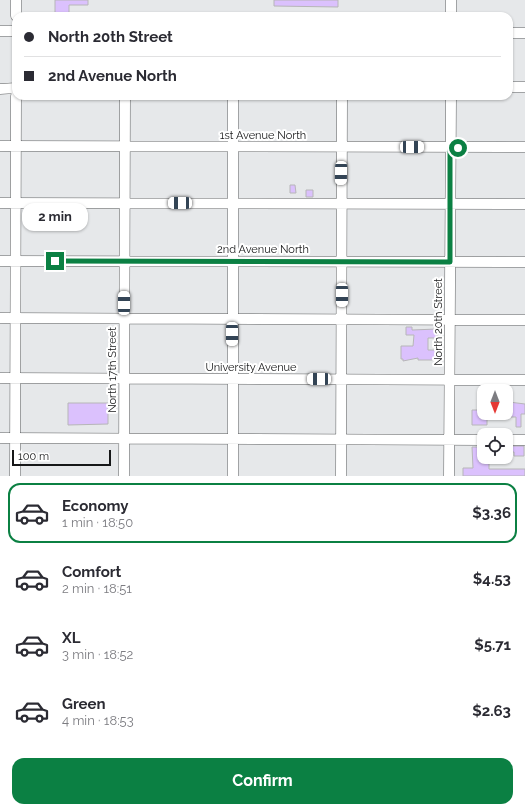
<!DOCTYPE html>
<meta charset="utf-8">
<style>
:root{--surface:#fff;--page:#f7f7f7;--text:#2b2b33;--muted:#7c7c81;--line:#e1e1e2;--accent:#0b8043}
body{margin:0;font-family:Raleway,sans-serif;background:var(--page);color:var(--text);height:100vh;display:flex;flex-direction:column;font-size:15px;white-space:nowrap}
*{box-sizing:border-box;margin:0}
p{font-size:13px;color:var(--muted)}
.icon{flex:none;width:22px;height:22px;fill:none;stroke:currentColor;stroke-width:2;stroke-linecap:round;stroke-linejoin:round}
.map{position:relative;height:476px;overflow:hidden}
.details{display:flex;flex-direction:column;background:var(--surface);flex:1}
.details>*{flex:none}
.guide{position:absolute;left:12px;top:12px;width:501px;height:88px;border-radius:12px;box-shadow:0 1px 3px #0004;display:grid;align-content:center;height:88px;padding:0 12px;background:var(--surface)}
.needle{width:26px;rotate:180deg}
.buttons{position:absolute;left:477px;top:384px;display:grid;gap:8px}
.buttons a{display:grid;place-items:center;width:36px;height:36px;border-radius:8px;background:var(--surface);box-shadow:0 1px 3px #0004;font-size:20px}
.scale{position:absolute;left:12px;bottom:10px;width:99px;box-sizing:border-box;padding-left:4px;border:2px solid #161718;border-top:0;font-size:11px;line-height:14px;white-space:nowrap;color:#161718;-webkit-text-stroke:3px #fff;paint-order:stroke}
.end{position:absolute;width:18px;height:18px;margin:-9px;border:5px solid #0b8043;background:#fff;box-shadow:0 0 0 2px #fff}
.from{border-radius:50%}
.bubble{position:absolute;height:28px;border-radius:12px;background:var(--surface);box-shadow:0 1px 3px #0004;font-size:13px;font-weight:700;line-height:28px;text-align:center}
.car{position:absolute;width:12px;height:24px;margin:-12px -6px;border-radius:5px;box-shadow:0 0 3px 1px #0007;background:linear-gradient(#fff 24%,#345 0 40%,#fff 0 76%,#345 0 86%,#fff 0)}
.guide b{display:flex;align-items:center;gap:14px;height:38px;font-size:15px}
.guide b+b{border-top:1px solid var(--line)}
.guide i{width:10px;height:10px;background:var(--text)}
ul{padding:7px 0 0;list-style:none}
li{display:flex;align-items:center;gap:12px;height:60px;margin:0 8px 6px;padding:0 4px;border:2px solid transparent;border-radius:12px}
li div{flex:1}
li b{display:block;font-size:15px}
li em{font-style:normal;font-weight:700}
li.current{border-color:var(--accent)}
li>.icon{width:36px;height:36px;stroke-width:1.5}
.button{display:flex;gap:8px;margin-top:auto;padding:8px 12px}
.button a{flex:1;height:46px;border-radius:12px;background:var(--accent);color:#fff;font-size:16px;font-weight:700;line-height:46px;text-align:center}
.map>svg:first-child{display:block}
</style>
<div class="map">
<svg width="525" height="476" viewBox="0 0 525 476">
<rect width="100%" height="100%" fill="#e6e8ea"/>
<!-- building -->
<path fill="#dbc1fd" stroke="#b7b6b8" d="M 55,0 L 88,0 L 88,5 L 69,5 L 69,13 L 55,14 Z
M 274,0 L 338,0 L 338,7 L 274,6 Z
M 290,185 L 295,185 L 296,193 L 290,193 Z
M 306,190 L 313,190 L 313,197 L 306,197 Z
M 406,327 L 412,327 L 412,330 L 437,329 L 437,338 L 428,338 L 428,350 L 441,350 L 441,357 L 435,357 L 435,360 L 418,360 L 418,358 L 403,361 L 403,359 L 401,359 L 401,346 L 413,346 L 414,335 L 406,335 Z
M 509,402 L 525,404 L 525,414 L 521,414 L 521,427 L 516,427 L 516,417 L 509,417 Z
M 68,403 L 108,403 L 108,424 L 68,425 Z
M 472,410 L 484,410 L 484,413 L 487,413 L 487,425 L 472,425 Z
M 490,430 L 505,430 L 505,434 L 490,435 Z
M 506,446 L 524,446 L 524,456 L 514,456 L 514,452 L 506,452 Z
M 472,447 L 479,447 L 479,461 L 489,461 L 489,469 L 525,469 L 525,476 L 463,476 L 463,468 L 473,468 Z"/>
<g fill="none" stroke-linecap="round" stroke-linejoin="round">
<defs>
<path id="minor" d="M 451,0 L 451,16
M 16,16 L 16,0
M 0,31 L 16,31
M 509,33 L 525,33
M 509,87 L 525,87
M 0,89 L 16,88
M 0,146 L 525,147
M 0,203 L 525,204
M 0,261 L 525,262
M 0,318 L 525,320
M 0,378 L 525,380
M 0,438 L 484,440
M 506,440 L 525,440
M 15,476 L 16,96
M 124,476 L 125,96
M 233,476 L 233,96
M 341,476 L 342,96
M 449,476 L 451,96"/>
</defs>
<!-- minor casing -->
<use href="#minor" stroke="#5d5f60" stroke-width="11"/>
<!-- minor -->
<use href="#minor" stroke="#fff" stroke-width="10"/>
</g>
<g fill="none" stroke-linecap="round" stroke-linejoin="round">
<!-- route -->
<path stroke="#0b8043" stroke-width="5" d="M 55,261 L 450,262 L 450,148 L 458,148"/>
</g>
<g text-anchor="middle" stroke-width="4" stroke-linejoin="round" paint-order="stroke">
<!-- street labels -->
<g font-size="11" fill="#161718" stroke="#fff">
<text x="263" y="139">1st Avenue North</text>
<text x="263" y="253">2nd Avenue North</text>
<text transform="translate(438 322) rotate(-90)" y="4">North 20th Street</text>
<text x="251" y="371">University Avenue</text>
<text transform="translate(112 370) rotate(-90)" y="4">North 17th Street</text>
</g>
</g>
</svg>
<div class="buttons">
<a><svg class="needle" viewBox="-14 -14 28 28"><path d="M0-13l5 13h-10z" fill="#e53935"/><path d="M0 13l5-13h-10z" fill="#7c7c81"/></svg></a>
<a><svg class="icon" aria-label="locate" viewBox="0 0 24 24"><circle cx="12" cy="12" r="6"/><path d="M12 2v4M12 18v4M2 12h4M18 12h4"/></svg></a>
</div>
<div class="scale">100 m</div>
<i class="end from" style="left:458px;top:148px"></i>
<i class="end" style="left:55px;top:261px"></i>
<div class="bubble" style="left:22px;top:203px;width:66px">2 min</div>
<i class="car" style="left:412px;top:147px;rotate:90deg"></i>
<i class="car" style="left:341px;top:173px;rotate:181deg"></i>
<i class="car" style="left:180px;top:203px;rotate:270deg"></i>
<i class="car" style="left:342px;top:295px;rotate:180deg"></i>
<i class="car" style="left:124px;top:303px;rotate:0deg"></i>
<i class="car" style="left:232px;top:334px;rotate:180deg"></i>
<i class="car" style="left:319px;top:379px;rotate:270deg"></i>
<div class="guide">
<b><i class="from"></i>North 20th Street</b>
<b><i></i>2nd Avenue North</b>
</div>
</div>
<section class="details">
<ul>
<li class="current"><svg class="icon" aria-label="car" viewBox="0 0 24 24"><path d="M5 17H2v-5l4-1 3-4h7l3 4 3 1v5h-3M9 17h6M6 11h13"/><circle cx="7" cy="17" r="2"/><circle cx="17" cy="17" r="2"/></svg><div><b>Economy</b><p>1 min · 18:50</p></div><em>$3.36</em></li>
<li><svg class="icon" aria-label="car" viewBox="0 0 24 24"><path d="M5 17H2v-5l4-1 3-4h7l3 4 3 1v5h-3M9 17h6M6 11h13"/><circle cx="7" cy="17" r="2"/><circle cx="17" cy="17" r="2"/></svg><div><b>Comfort</b><p>2 min · 18:51</p></div><em>$4.53</em></li>
<li><svg class="icon" aria-label="car" viewBox="0 0 24 24"><path d="M5 17H2v-5l4-1 3-4h7l3 4 3 1v5h-3M9 17h6M6 11h13"/><circle cx="7" cy="17" r="2"/><circle cx="17" cy="17" r="2"/></svg><div><b>XL</b><p>3 min · 18:52</p></div><em>$5.71</em></li>
<li><svg class="icon" aria-label="car" viewBox="0 0 24 24"><path d="M5 17H2v-5l4-1 3-4h7l3 4 3 1v5h-3M9 17h6M6 11h13"/><circle cx="7" cy="17" r="2"/><circle cx="17" cy="17" r="2"/></svg><div><b>Green</b><p>4 min · 18:53</p></div><em>$2.63</em></li>
</ul>
<div class="button"><a>Confirm</a></div>
</section>
